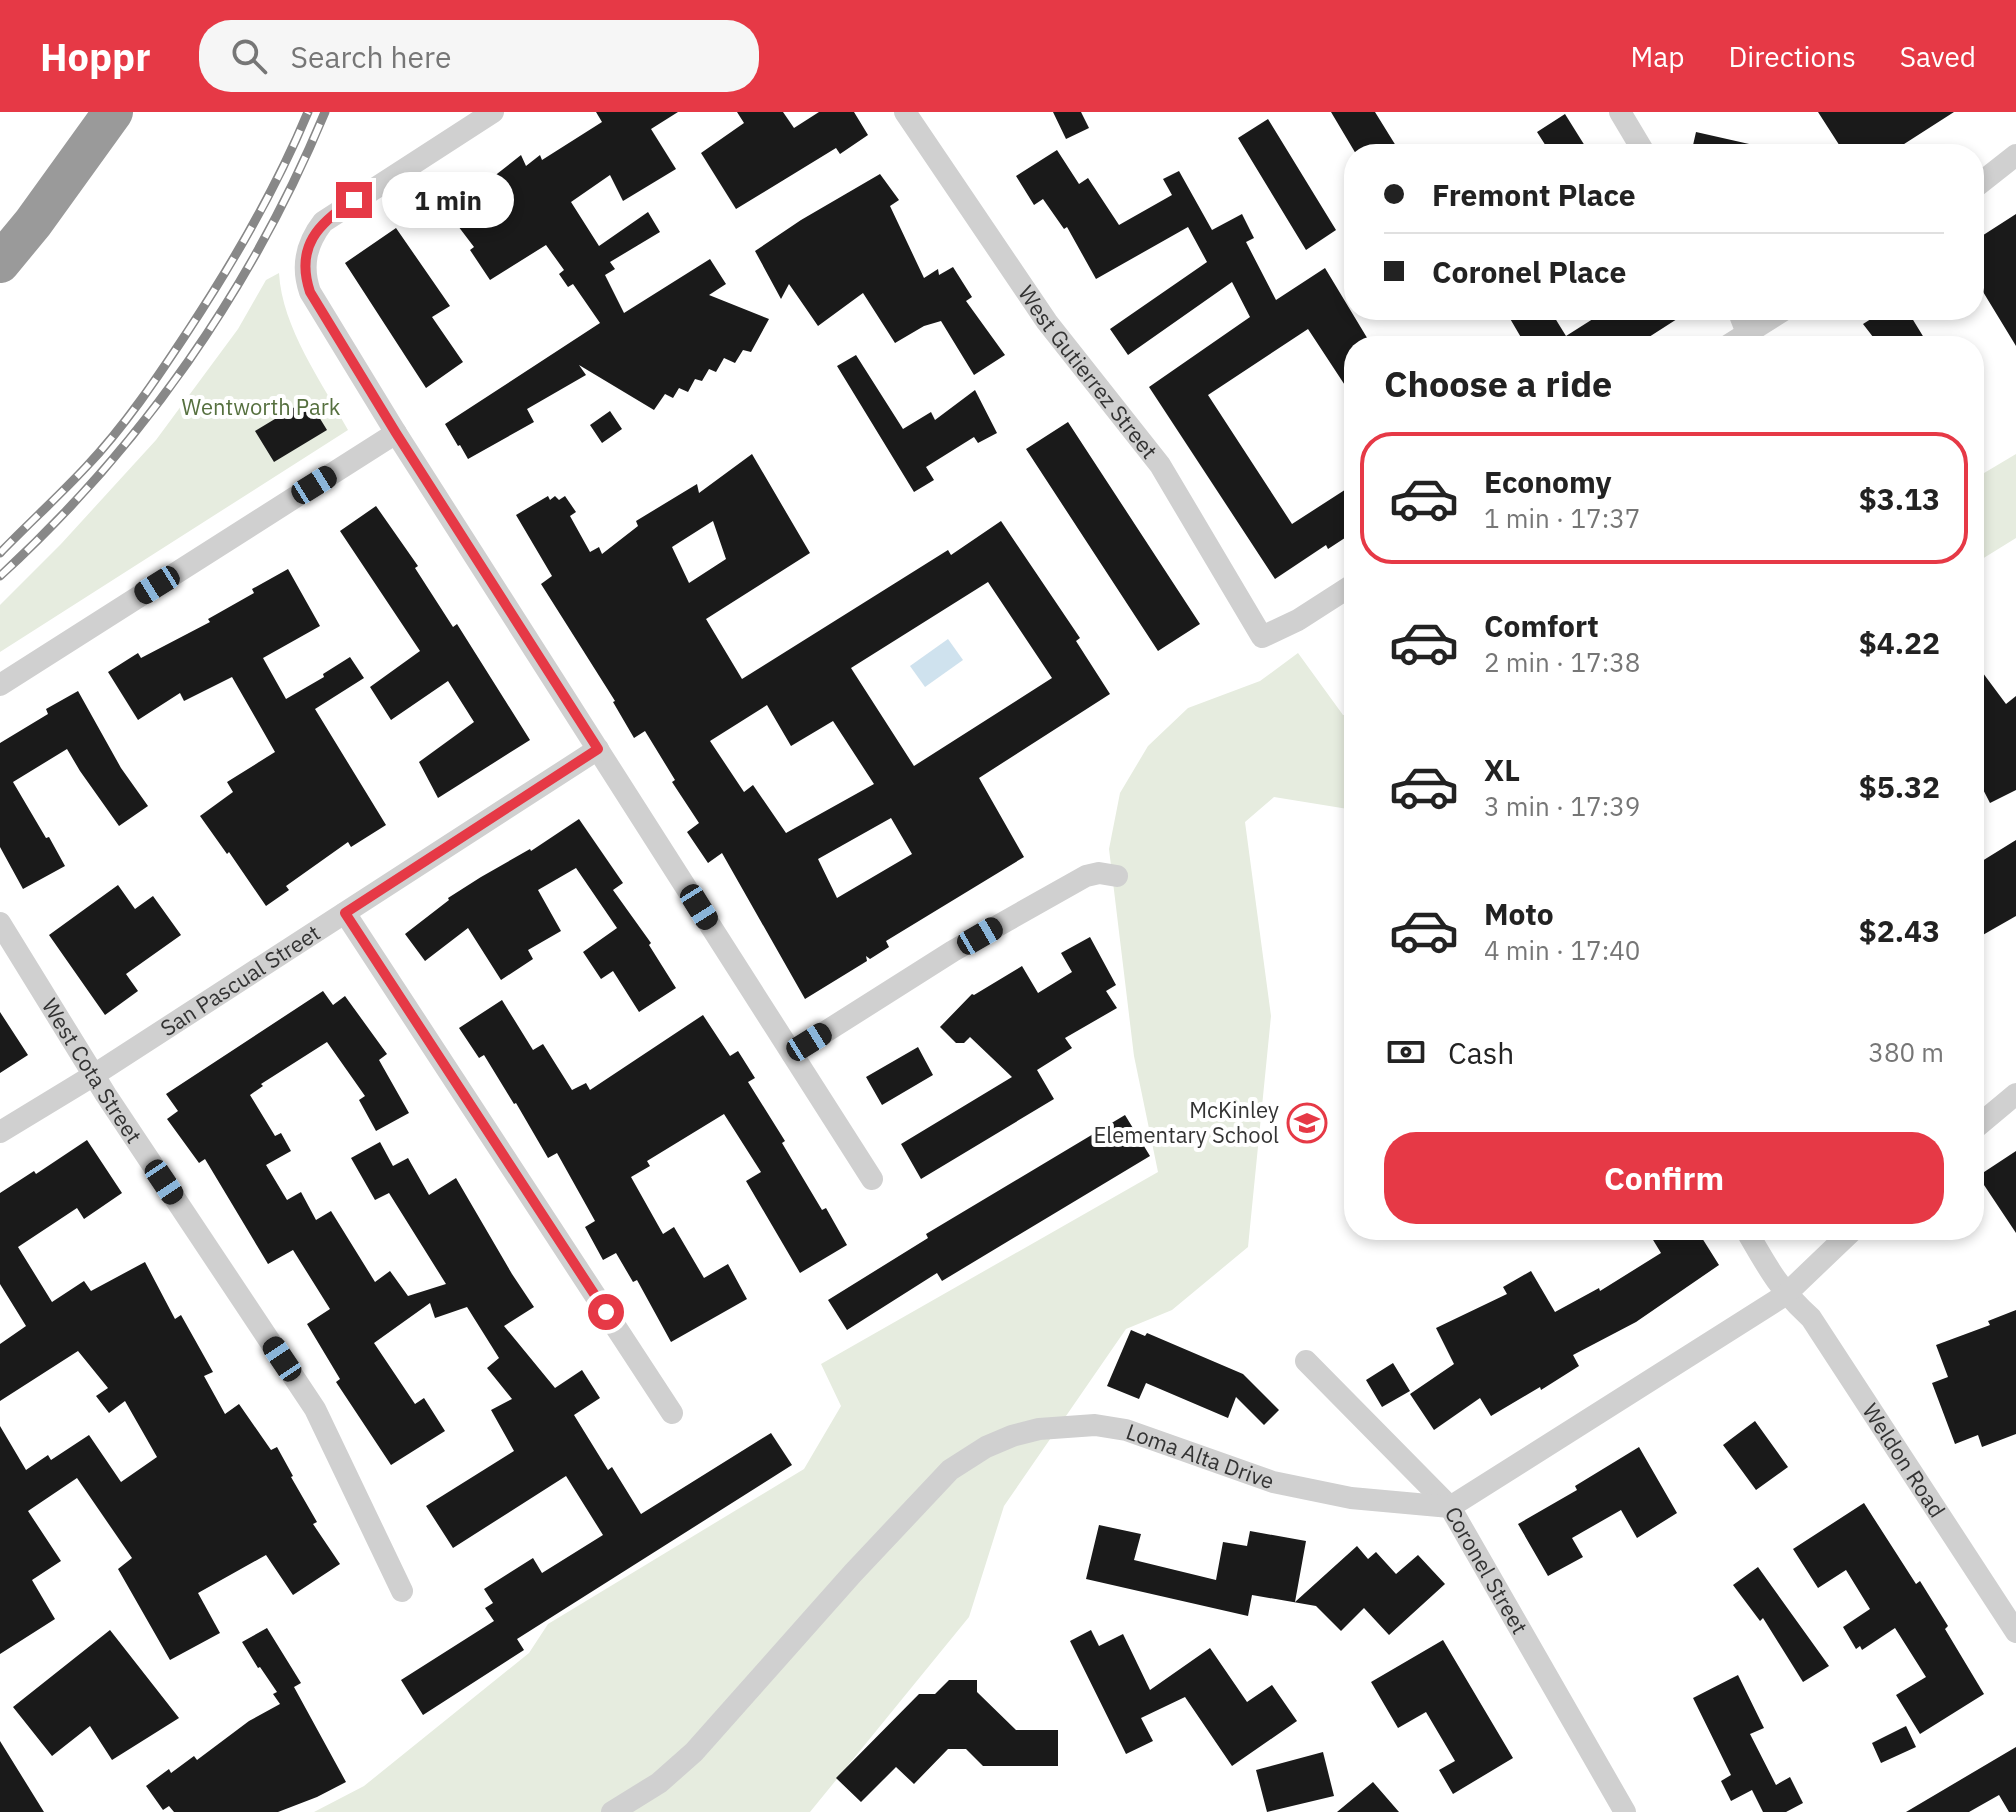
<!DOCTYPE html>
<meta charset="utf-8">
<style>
:root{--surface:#fff;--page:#f6f6f6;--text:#222;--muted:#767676;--line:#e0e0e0;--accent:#e63946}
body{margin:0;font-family:"IBM Plex Sans",sans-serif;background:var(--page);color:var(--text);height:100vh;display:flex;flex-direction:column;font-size:30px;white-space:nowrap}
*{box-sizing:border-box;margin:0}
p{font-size:26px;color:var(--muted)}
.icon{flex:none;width:44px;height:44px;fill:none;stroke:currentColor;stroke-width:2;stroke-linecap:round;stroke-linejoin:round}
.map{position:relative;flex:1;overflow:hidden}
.details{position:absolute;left:1344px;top:224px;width:640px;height:904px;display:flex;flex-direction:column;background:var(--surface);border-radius:32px;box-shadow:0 4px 12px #0003}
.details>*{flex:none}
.top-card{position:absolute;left:1344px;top:32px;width:640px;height:176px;border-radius:32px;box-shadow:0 4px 12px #0003;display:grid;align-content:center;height:176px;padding:0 40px;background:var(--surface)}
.end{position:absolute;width:36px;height:36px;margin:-18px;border:10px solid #e63946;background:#fff;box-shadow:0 0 0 4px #fff}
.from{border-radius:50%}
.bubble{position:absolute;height:56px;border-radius:28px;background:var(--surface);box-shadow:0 4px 12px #0003;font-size:26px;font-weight:700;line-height:56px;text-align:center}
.car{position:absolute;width:24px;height:48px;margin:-24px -12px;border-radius:10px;box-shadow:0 0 6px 2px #0007;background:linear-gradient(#222 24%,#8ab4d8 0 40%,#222 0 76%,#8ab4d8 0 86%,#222 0)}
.top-card b{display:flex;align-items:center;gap:28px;height:76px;font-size:30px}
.top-card b+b{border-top:2px solid var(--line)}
.top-card i{width:20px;height:20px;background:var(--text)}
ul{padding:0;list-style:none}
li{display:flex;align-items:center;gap:24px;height:132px;margin:0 16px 12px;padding:0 24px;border:4px solid transparent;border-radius:32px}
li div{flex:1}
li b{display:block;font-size:30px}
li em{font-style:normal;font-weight:700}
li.on{border-color:var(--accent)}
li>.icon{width:72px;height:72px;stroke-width:1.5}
h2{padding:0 40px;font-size:36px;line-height:96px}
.pay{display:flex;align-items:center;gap:20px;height:88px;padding:0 40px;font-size:30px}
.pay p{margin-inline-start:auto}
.primary-button{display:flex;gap:16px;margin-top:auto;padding:16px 40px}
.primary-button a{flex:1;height:92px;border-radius:32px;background:var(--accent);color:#fff;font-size:32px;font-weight:700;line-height:92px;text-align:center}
header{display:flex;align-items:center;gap:48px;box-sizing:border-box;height:112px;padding:0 40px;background:var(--accent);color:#fff}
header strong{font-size:38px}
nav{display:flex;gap:44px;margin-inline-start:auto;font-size:28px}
.search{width:560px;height:72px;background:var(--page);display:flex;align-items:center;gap:20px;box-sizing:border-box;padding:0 28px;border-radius:32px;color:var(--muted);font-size:30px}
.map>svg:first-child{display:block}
</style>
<header>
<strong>Hoppr</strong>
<div class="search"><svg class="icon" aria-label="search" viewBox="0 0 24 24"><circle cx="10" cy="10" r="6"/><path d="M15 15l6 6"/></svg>Search here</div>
<nav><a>Map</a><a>Directions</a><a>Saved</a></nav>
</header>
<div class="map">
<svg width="2016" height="1700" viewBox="0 0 2016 1700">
<rect width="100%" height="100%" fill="#fff"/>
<!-- green -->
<path fill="#e6ecdf" d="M 279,161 C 282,216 322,270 348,318 L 0,540 L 0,493 L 61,432 L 156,328 L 238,217 L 266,168 Z
M 2016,342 L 2016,426 L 1974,452 L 1974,367 Z
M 1298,541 L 1343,603 L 1354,602 L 1354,698 L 1274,685 L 1245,710 L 1271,904 L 1248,1135 L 1172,1198 L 1126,1217 L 1004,1394 L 969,1505 L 810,1700 L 314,1700 L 364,1674 L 529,1541 L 548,1512 L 804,1357 L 841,1294 L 821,1252 L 1158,1060 L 1134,944 L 1109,737 L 1120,681 L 1148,634 L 1188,596 L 1260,569 Z"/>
<!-- water -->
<path fill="#cfe2ee" d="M 948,527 L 963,548 L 925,575 L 910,554 Z"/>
<!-- building -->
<path fill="#1a1a1a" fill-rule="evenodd" d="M 596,0 L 678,0 L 651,17 L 676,57 L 623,89 L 610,63 L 571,90 L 599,134 L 648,100 L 660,120 L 610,150 L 615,157 L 605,163 L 624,201 L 710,147 L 726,172 L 709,183 L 769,207 L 751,240 L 743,238 L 735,251 L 724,246 L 716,260 L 709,257 L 702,269 L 695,267 L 688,280 L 679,276 L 673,286 L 665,282 L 654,298 L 579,253 L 586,263 L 527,297 L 534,310 L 468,347 L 460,333 L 458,334 L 445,312 L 600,211 L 573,172 L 568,175 L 559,162 L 564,158 L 546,133 L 490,168 L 470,138 L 474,135 L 439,89 L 473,67 L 479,76 L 521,43 L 526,54 L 540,43 L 542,48 L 602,10 Z
M 737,0 L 783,0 L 794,16 L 819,0 L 854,0 L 868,23 L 840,42 L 836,36 L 736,97 L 701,41 L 744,11 Z
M 1053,0 L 1081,0 L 1089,16 L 1066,27 Z
M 1331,0 L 1375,0 L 1401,42 L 1356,42 Z
M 1818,0 L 1954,0 L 1901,34 L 1906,42 L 1845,42 Z
M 1565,2 L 1590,42 L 1551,42 L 1537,20 Z
M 1268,7 L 1336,118 L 1306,138 L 1238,26 Z
M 1696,20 L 1758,34 L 1757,42 L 1691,42 Z
M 1057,38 L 1079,72 L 1088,66 L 1119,113 L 1172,83 L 1163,67 L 1179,59 L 1212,118 L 1242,102 L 1254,126 L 1246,130 L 1276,188 L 1325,156 L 1372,234 L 1354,234 L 1354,287 L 1308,217 L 1208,283 L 1292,412 L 1354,372 L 1354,420 L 1328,437 L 1326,433 L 1275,467 L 1149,275 L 1250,205 L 1232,170 L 1128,243 L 1110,217 L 1207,150 L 1188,115 L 1096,167 L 1067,115 L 1064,117 L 1043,87 L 1034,93 L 1016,64 Z
M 880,62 L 899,88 L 890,94 L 924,166 L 938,157 L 939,163 L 953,155 L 972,185 L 966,189 L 1005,243 L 974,263 L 941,209 L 924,214 L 895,231 L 863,181 L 818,214 L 789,172 L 781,187 L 755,139 L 801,108 Z
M 2016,102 L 2016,234 L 1974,165 L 1974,129 Z
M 396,116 L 450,194 L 432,205 L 463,250 L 426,276 L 345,151 Z
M 1505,198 L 1550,198 L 1566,224 L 1607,198 L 1691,198 L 1635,234 L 1526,234 Z
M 1885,198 L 1907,198 L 1929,234 L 1880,234 L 1863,212 Z
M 856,243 L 903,317 L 931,300 L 935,308 L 975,278 L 997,321 L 978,331 L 974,325 L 926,355 L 934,368 L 914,380 L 837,254 Z
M 308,287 L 327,318 L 274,350 L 255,319 Z
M 610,299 L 622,317 L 602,331 L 590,313 Z
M 1068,310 L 1200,512 L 1158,539 L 1026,337 Z
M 752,342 L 810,441 L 706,507 L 742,567 L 948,438 L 951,443 L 1001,409 L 1080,526 L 1076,529 L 1110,582 L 979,666 L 1024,745 L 886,829 L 889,835 L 870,847 L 866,844 L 867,849 L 805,887 L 722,741 L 708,751 L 687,720 L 699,711 L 672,670 L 675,668 L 645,619 L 634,626 L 613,590 L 615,589 L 541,472 L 552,464 L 516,403 L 548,384 L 550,388 L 555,384 L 559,388 L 565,384 L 576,400 L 570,404 L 590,440 L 599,435 L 602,442 L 638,414 L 636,409 L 697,372 L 699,381 ZM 713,409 L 726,447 L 689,471 L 672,435 ZM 988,470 L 1052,566 L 914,654 L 851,556 ZM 767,593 L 791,634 L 833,609 L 874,672 L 786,721 L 753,673 L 744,680 L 710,629 ZM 891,706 L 912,742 L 837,786 L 818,747 Z
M 376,394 L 418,454 L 415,456 L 453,515 L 457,512 L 530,628 L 438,686 L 419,650 L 474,610 L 448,569 L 391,608 L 370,575 L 420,539 L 340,419 Z
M 288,457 L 320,514 L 263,546 L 286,587 L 324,565 L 323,562 L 350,545 L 364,566 L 315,597 L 386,713 L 351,735 L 348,730 L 286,774 L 289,778 L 266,794 L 229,740 L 227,742 L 200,704 L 233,680 L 227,670 L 275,640 L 232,565 L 184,589 L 180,581 L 138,608 L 108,560 L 138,541 L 141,546 L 210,510 L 208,507 L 254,481 L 252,477 Z
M 1974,549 L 2006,592 L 2016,584 L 2016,678 L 1990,691 L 1974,660 Z
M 78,579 L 121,656 L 148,694 L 119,714 L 80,659 L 67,637 L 13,670 L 46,726 L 49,725 L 65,754 L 23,777 L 0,735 L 0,631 L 48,602 L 46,597 Z
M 579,707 L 623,771 L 613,778 L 651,831 L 649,833 L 676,876 L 639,900 L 613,859 L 601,867 L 583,840 L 617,816 L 576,756 L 538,778 L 561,819 L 528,838 L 533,847 L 501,868 L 468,816 L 425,849 L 405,822 L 449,788 L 448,786 L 481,765 L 530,737 L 531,739 Z
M 2016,728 L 2016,804 L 1981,824 L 1974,812 L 1974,754 Z
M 118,773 L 135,797 L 153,784 L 181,823 L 126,862 L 138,879 L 105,903 L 49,823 Z
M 1090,825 L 1116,873 L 1106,879 L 1117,896 L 1065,926 L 1072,936 L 1037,958 L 1054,987 L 921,1067 L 901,1032 L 1012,965 L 970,925 L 964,931 L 956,931 L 940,915 L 972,882 L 974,883 L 1022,854 L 1038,881 L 1072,860 L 1061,841 Z
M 323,879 L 333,893 L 345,884 L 387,942 L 379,948 L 409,1001 L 376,1019 L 359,988 L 365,984 L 327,930 L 261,972 L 263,974 L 250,983 L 275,1024 L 281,1021 L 291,1039 L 266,1053 L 287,1088 L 301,1080 L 316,1108 L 331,1099 L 375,1170 L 390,1159 L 408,1184 L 446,1172 L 389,1081 L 375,1088 L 351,1046 L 380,1030 L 393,1054 L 408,1046 L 429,1083 L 456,1066 L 512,1162 L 534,1195 L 504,1214 L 555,1276 L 582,1258 L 600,1286 L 574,1303 L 608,1358 L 612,1355 L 641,1402 L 771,1321 L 792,1353 L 517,1527 L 524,1538 L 423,1603 L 401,1568 L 494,1509 L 485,1496 L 493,1491 L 484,1477 L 533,1446 L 542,1461 L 603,1423 L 566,1364 L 453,1436 L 426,1394 L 514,1339 L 491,1298 L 512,1287 L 487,1256 L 499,1246 L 467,1195 L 435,1206 L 430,1191 L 374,1231 L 415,1292 L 424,1286 L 445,1319 L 391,1353 L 336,1270 L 340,1267 L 307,1212 L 330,1197 L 293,1138 L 268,1152 L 205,1047 L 199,1051 L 167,1007 L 178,999 L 166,982 Z
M 502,888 L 533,938 L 543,932 L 572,978 L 586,971 L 590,978 L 703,903 L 730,944 L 738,939 L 755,966 L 748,970 L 785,1029 L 782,1031 L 822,1098 L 826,1096 L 847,1133 L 800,1161 L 746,1069 L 761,1060 L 724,1002 L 647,1049 L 650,1054 L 631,1065 L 663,1122 L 674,1115 L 704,1166 L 728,1152 L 747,1187 L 671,1230 L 637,1168 L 633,1170 L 616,1141 L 603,1148 L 585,1115 L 595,1109 L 557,1041 L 548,1046 L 516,991 L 514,992 L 484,943 L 479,946 L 459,916 Z
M 0,900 L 28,943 L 0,961 Z
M 918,935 L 933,963 L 882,993 L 866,965 Z
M 1125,1003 L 1150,1044 L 942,1169 L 937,1161 L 847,1218 L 828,1188 L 928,1126 L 926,1122 Z
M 87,1028 L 122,1081 L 84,1107 L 77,1096 L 18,1135 L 52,1190 L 84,1169 L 91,1179 L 145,1150 L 175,1207 L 181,1203 L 213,1260 L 204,1264 L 225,1302 L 239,1292 L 271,1338 L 277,1335 L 293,1364 L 291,1365 L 317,1410 L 313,1412 L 340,1452 L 293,1483 L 266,1443 L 198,1481 L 220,1521 L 170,1548 L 118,1457 L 132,1446 L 77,1366 L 28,1399 L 61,1449 L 32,1468 L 55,1507 L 0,1542 L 0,1314 L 26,1358 L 48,1343 L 51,1348 L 89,1323 L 121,1370 L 157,1345 L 125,1289 L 109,1301 L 96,1284 L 108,1276 L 78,1239 L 0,1289 L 0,1232 L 26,1214 L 0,1172 L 0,1081 L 34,1059 L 36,1062 Z
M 2016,1039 L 2016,1121 L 1978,1064 Z
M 1647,1118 L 1697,1118 L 1719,1153 L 1636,1210 L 1573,1243 L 1579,1254 L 1541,1278 L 1540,1275 L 1491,1304 L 1480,1286 L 1434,1318 L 1410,1282 L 1454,1252 L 1436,1216 L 1507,1182 L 1503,1175 L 1531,1159 L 1555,1200 L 1599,1176 L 1600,1179 L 1661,1141 Z
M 2016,1198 L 2016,1322 L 1982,1335 L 1978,1323 L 1955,1332 L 1932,1271 L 1948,1265 L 1936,1233 L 1990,1213 L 1988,1209 Z
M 1131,1218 L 1145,1224 L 1147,1221 L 1243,1262 L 1279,1298 L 1264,1313 L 1236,1285 L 1228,1306 L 1146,1271 L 1139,1287 L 1107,1274 Z
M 1393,1251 L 1410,1279 L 1382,1295 L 1366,1268 Z
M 1755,1309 L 1788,1355 L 1756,1378 L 1723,1333 Z
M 1639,1335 L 1677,1401 L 1637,1426 L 1621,1398 L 1572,1426 L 1583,1445 L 1548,1464 L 1518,1412 L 1577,1378 L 1575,1374 Z
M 1864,1391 L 1916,1472 L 1920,1469 L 1948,1514 L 1945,1517 L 1984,1582 L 1920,1622 L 1896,1583 L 1926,1565 L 1895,1516 L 1862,1538 L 1860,1534 L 1856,1537 L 1843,1515 L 1870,1497 L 1846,1458 L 1818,1476 L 1793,1437 Z
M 1099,1413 L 1141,1422 L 1134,1448 L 1216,1468 L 1223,1430 L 1247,1434 L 1250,1419 L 1306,1429 L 1295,1490 L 1357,1434 L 1368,1447 L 1376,1440 L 1396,1462 L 1418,1443 L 1445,1472 L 1389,1523 L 1364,1496 L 1341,1519 L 1316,1494 L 1252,1483 L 1248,1504 L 1086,1467 Z
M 1758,1455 L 1829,1554 L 1803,1570 L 1763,1506 L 1760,1509 L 1733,1473 Z
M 267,1516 L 301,1571 L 294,1575 L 346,1670 L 317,1685 L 278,1700 L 174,1700 L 169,1694 L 163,1698 L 146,1674 L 169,1657 L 171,1661 L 194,1644 L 197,1648 L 249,1609 L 280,1592 L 273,1582 L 277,1580 L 260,1555 L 258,1556 L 242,1530 Z
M 110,1518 L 179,1606 L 112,1648 L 90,1614 L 52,1644 L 13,1595 Z
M 1091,1518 L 1099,1534 L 1123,1522 L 1150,1578 L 1210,1536 L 1247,1590 L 1272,1573 L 1297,1609 L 1232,1654 L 1185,1585 L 1141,1606 L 1153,1629 L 1126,1642 L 1070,1529 Z
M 1443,1528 L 1513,1646 L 1453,1682 L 1439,1658 L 1455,1649 L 1426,1600 L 1398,1616 L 1371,1570 Z
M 1738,1563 L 1764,1616 L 1750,1622 L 1776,1673 L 1790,1665 L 1803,1691 L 1786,1700 L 1763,1700 L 1752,1678 L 1731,1689 L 1721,1669 L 1731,1663 L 1693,1586 Z
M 949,1568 L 977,1568 L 977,1580 L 1016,1618 L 1058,1618 L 1058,1654 L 983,1654 L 966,1637 L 948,1637 L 914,1672 L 896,1655 L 861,1690 L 836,1666 L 919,1582 L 935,1582 Z
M 1906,1614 L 1916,1635 L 1881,1651 L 1872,1631 Z
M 0,1629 L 44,1700 L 0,1700 Z
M 2016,1635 L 2016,1700 L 2009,1700 L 1999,1683 L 1969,1700 L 1906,1700 Z
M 1323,1640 L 1334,1684 L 1267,1700 L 1256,1658 Z
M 1373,1670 L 1399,1700 L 1337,1700 Z"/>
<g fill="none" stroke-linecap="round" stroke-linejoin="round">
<!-- minor -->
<g stroke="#d0d0d0" stroke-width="22">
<path d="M 493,0 L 323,110 C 306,132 301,154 310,180 L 396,321 L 872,1067"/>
<path id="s1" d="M 905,0 L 1047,210 L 1160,353 L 1262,525 L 1298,508 L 1354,472"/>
<path d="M 1620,0 L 1645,42"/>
<path d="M 1974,76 L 2016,43"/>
<path d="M 1738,198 L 1747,221"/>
<path d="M 1727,234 L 1784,198"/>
<path d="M 0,573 L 396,321"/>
<path d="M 345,801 L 672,1301"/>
<path id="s2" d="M 0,811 L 106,983 L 315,1297 L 402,1479"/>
<path d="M 792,941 L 953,839 L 1086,764 L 1099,761 L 1117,764"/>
<path d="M 1974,1017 L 2016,982"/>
<path id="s3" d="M 0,1020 L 94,963 L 598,637"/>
<path id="s4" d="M 1746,1118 C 1768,1156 1778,1176 1811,1206 L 2016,1520"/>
<path id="s5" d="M 1306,1249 L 1450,1395 L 1625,1700"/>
<path id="s6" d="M 612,1700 L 659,1671 L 694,1640 L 853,1461 L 950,1358 L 986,1335 L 1012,1324 L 1039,1317 L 1095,1313 L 1126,1318 L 1273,1370 L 1351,1386 L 1450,1395 L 1785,1183 L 1853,1118"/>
</g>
<!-- motorway -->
<path stroke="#9a9a9a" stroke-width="40" d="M 0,151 L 33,111 L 113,0"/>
<defs>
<path id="rail" d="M 0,441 C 28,412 58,385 86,355 C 125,314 157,266 188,219 C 234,149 276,77 308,0
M 0,464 C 141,335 252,176 325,0"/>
</defs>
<!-- rail casing -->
<use href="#rail" stroke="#888" stroke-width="9"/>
<!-- rail -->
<use href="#rail" stroke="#fff" stroke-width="6" stroke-dasharray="18" stroke-linecap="butt"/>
</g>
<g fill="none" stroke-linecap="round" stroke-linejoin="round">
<!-- route -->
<path stroke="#e63946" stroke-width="10" d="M 354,88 C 318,111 295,135 310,180 L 396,321 L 598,637 L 345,801 L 606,1200"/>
</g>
<!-- icons -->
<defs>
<symbol id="school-ring" viewBox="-11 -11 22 22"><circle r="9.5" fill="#fff" stroke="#e63946" stroke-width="1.5"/><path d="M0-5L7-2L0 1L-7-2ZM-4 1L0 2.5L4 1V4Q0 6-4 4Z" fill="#e63946"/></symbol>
</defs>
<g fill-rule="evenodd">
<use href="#school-ring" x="1285" y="989" width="44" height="44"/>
</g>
<g text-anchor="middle" stroke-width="8" stroke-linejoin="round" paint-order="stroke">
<!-- street labels -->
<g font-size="22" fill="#333" stroke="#fff">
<text dy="8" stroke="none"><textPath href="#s1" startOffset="318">West Gutierrez Street</textPath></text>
<text dy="8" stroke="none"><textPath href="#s3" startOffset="284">San Pascual Street</textPath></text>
<text dy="8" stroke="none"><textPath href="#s2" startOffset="174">West Cota Street</textPath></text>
<text dy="8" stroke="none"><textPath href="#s6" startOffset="748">Loma Alta Drive</textPath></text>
<text dy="8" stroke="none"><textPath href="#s4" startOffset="280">Weldon Road</textPath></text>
<text dy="8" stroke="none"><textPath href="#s5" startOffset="278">Coronel Street</textPath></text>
</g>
<!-- park labels -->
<g font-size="22" fill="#56703f" stroke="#fff">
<text x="261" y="303">Wentworth Park</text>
</g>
<!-- poi labels -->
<g font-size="22" fill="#333" stroke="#fff" text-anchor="end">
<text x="1279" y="1006">McKinley<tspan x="1279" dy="25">Elementary School</tspan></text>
</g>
</g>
</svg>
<i class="end from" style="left:606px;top:1200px"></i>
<i class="end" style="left:354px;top:88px"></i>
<div class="bubble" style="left:382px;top:60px;width:132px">1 min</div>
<i class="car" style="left:314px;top:373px;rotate:58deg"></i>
<i class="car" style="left:157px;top:473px;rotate:238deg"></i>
<i class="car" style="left:699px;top:795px;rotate:148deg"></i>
<i class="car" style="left:980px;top:824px;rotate:60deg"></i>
<i class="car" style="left:809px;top:930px;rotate:58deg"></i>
<i class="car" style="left:164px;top:1070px;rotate:146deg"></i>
<i class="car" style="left:282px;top:1247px;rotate:326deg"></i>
<div class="top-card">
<b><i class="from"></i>Fremont Place</b>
<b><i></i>Coronel Place</b>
</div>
<section class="details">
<h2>Choose a ride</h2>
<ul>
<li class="on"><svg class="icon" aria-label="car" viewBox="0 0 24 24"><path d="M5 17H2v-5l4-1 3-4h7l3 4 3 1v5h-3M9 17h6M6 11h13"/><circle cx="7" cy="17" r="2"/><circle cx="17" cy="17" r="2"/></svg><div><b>Economy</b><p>1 min · 17:37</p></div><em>$3.13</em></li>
<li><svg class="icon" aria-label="car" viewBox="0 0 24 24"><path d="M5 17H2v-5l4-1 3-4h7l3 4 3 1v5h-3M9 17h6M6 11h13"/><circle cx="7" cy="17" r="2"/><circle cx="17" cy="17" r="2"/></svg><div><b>Comfort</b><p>2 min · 17:38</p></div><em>$4.22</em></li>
<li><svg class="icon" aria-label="car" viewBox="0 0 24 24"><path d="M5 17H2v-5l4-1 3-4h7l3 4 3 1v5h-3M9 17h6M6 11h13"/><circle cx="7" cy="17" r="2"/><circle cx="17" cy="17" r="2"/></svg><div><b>XL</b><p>3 min · 17:39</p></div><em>$5.32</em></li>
<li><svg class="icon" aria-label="car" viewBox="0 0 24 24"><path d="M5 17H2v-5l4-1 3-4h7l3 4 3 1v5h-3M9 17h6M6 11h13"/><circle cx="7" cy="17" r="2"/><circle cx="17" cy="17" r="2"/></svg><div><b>Moto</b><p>4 min · 17:40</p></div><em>$2.43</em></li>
</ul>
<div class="pay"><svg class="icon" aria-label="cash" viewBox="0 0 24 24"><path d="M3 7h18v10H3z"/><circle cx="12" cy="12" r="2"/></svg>Cash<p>380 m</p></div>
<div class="primary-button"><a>Confirm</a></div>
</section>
</div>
